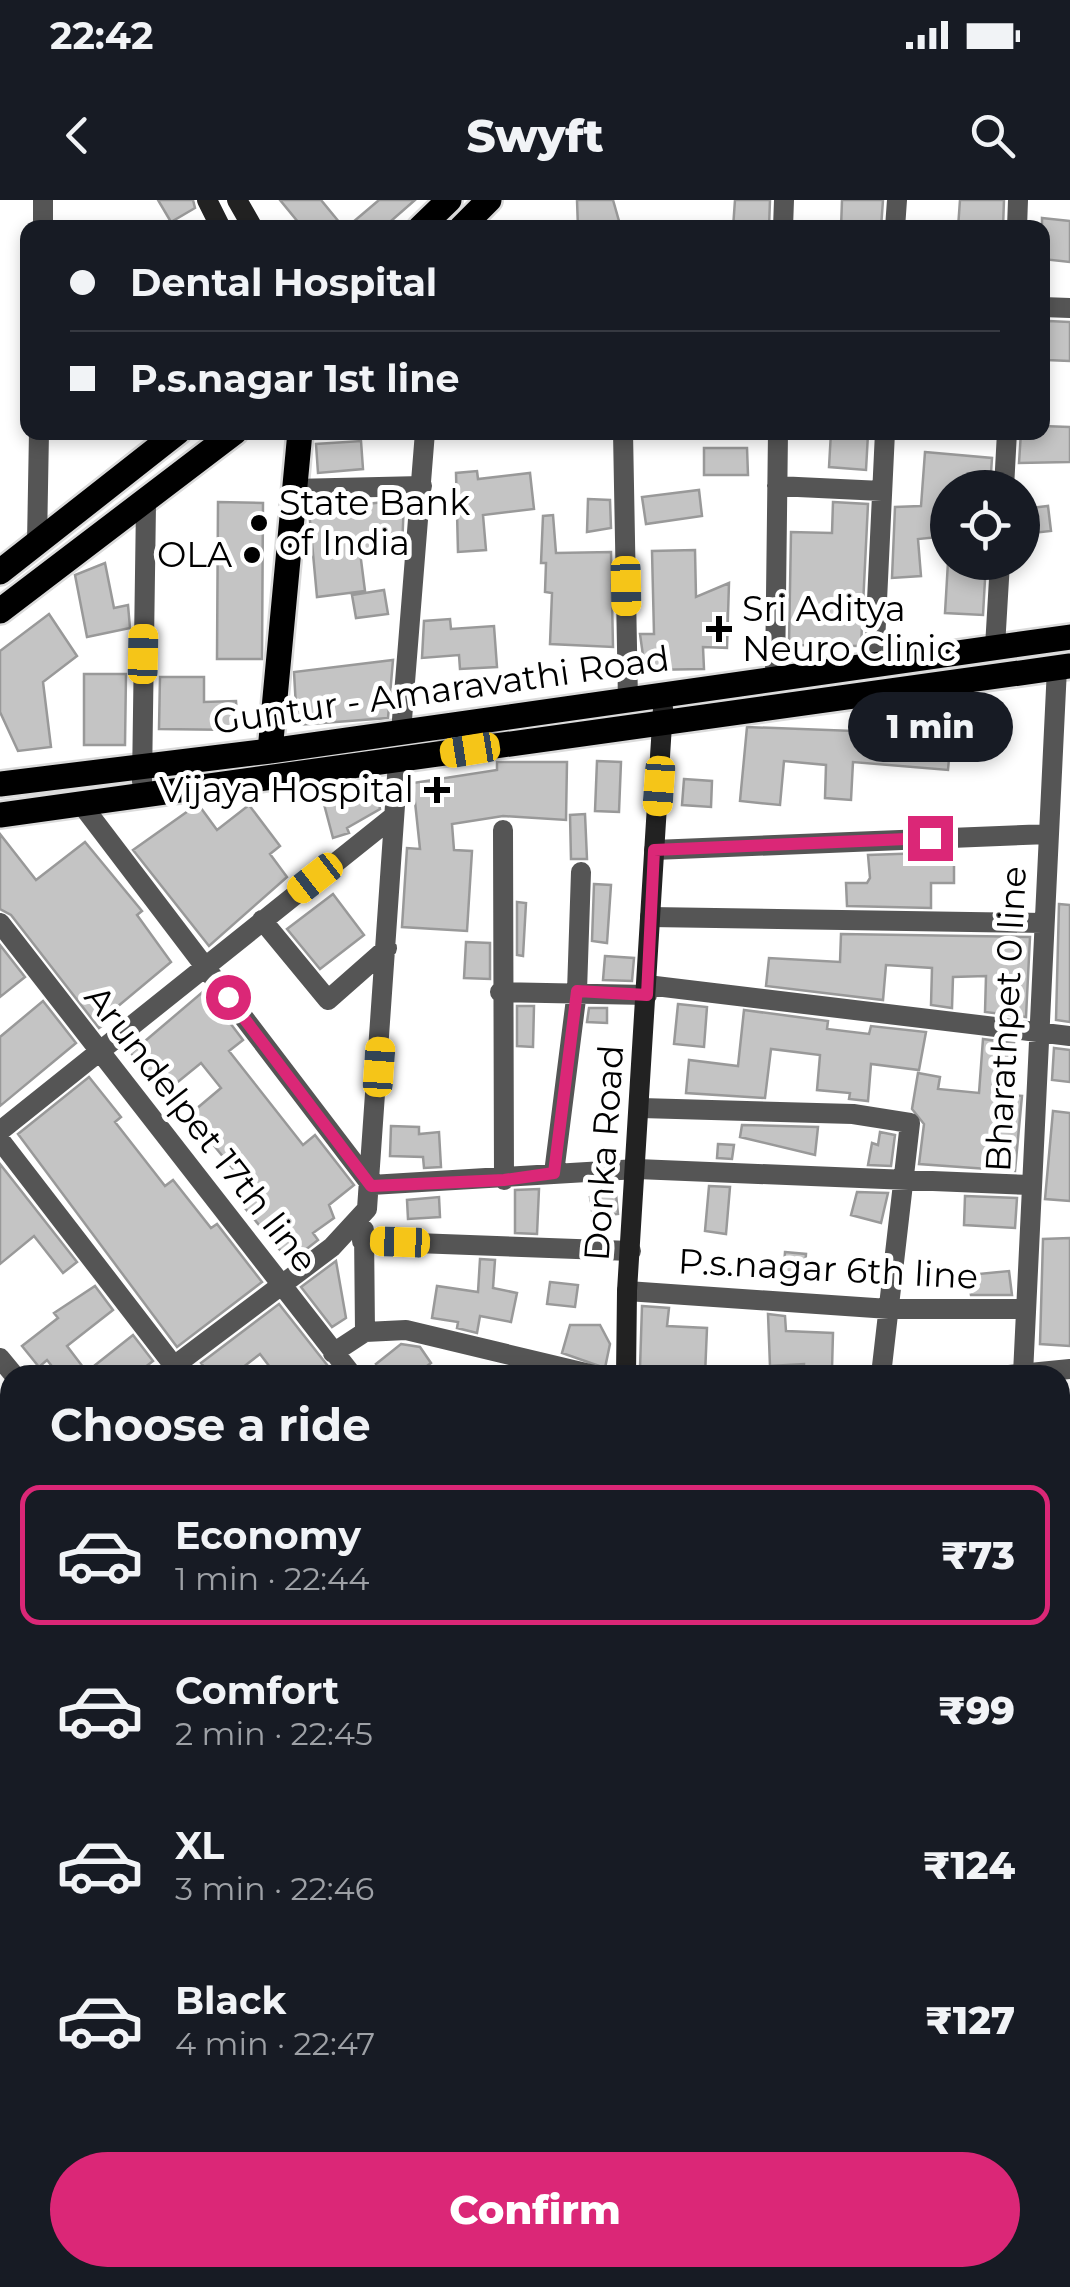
<!DOCTYPE html>
<meta charset="utf-8">
<style>
:root{--surface:#171b24;--page:#242831;--text:#f1f3f6;--muted:#9ea1a6;--line:#363941;--accent:#db2777}
body{margin:0;font-family:Montserrat,sans-serif;background:var(--page);color:var(--text);height:100vh;display:flex;flex-direction:column;font-size:38px;white-space:nowrap}
*{box-sizing:border-box;margin:0}
p{font-size:32px;color:var(--muted)}
.icon{flex:none;width:55px;height:55px;fill:none;stroke:currentColor;stroke-width:2;stroke-linecap:round;stroke-linejoin:round}
.map{position:relative;flex:1;overflow:hidden}
.details{position:absolute;left:0px;top:1165px;width:1070px;height:922px;display:flex;flex-direction:column;background:var(--surface);border-radius:30px 30px 0 0;box-shadow:0 5px 15px #0003}
.details>*{flex:none}
.banner{position:absolute;left:20px;top:20px;width:1030px;height:220px;border-radius:20px;box-shadow:0 5px 15px #0003;display:grid;align-content:center;height:220px;padding:0 50px;background:var(--surface)}
.controls{position:absolute;left:930px;top:270px;display:grid;gap:20px}
.controls a{display:grid;place-items:center;width:110px;height:110px;border-radius:50%;background:var(--surface);box-shadow:0 5px 15px #0003;font-size:50px}
.end{position:absolute;width:45px;height:45px;margin:-22px;border:12px solid #db2777;background:#fff;box-shadow:0 0 0 5px #fff}
.from{border-radius:50%}
.bubble{position:absolute;height:70px;border-radius:35px;background:var(--surface);box-shadow:0 5px 15px #0003;font-size:32px;font-weight:800;line-height:70px;text-align:center}
.car{position:absolute;width:30px;height:60px;margin:-30px -15px;border-radius:12px;box-shadow:0 0 8px 2px #0007;background:linear-gradient(#f5c518 24%,#345 0 40%,#f5c518 0 76%,#345 0 86%,#f5c518 0)}
.banner b{display:flex;align-items:center;gap:35px;height:95px;font-size:38px}
.banner b+b{border-top:2px solid var(--line)}
.banner i{width:25px;height:25px;background:var(--text)}
ul{padding:0;list-style:none}
li{display:flex;align-items:center;gap:30px;height:140px;margin:0 20px 15px;padding:0 30px;border:5px solid transparent;border-radius:20px}
li div{flex:1}
li b{display:block;font-size:38px}
li em{font-style:normal;font-weight:800}
li.current{border-color:var(--accent)}
li>.icon{width:90px;height:90px;stroke-width:1.5}
h2{padding:0 50px;font-size:45px;line-height:120px}
.button{display:flex;gap:20px;margin-top:auto;padding:20px 50px}
.button a{flex:1;height:115px;border-radius:60px;background:var(--accent);color:#fff;font-size:40px;font-weight:800;line-height:115px;text-align:center}
.status{display:flex;justify-content:space-between;align-items:center;height:70px;padding:0 50px;background:var(--surface);direction:ltr}
.status svg{height:28px;fill:currentColor}
header{display:flex;justify-content:space-between;align-items:center;height:130px;padding:0 50px;background:var(--surface);font-size:45px;font-weight:800}
.map>svg:first-child{display:block}
</style>
<div class="status"><b>22:42</b><svg viewBox="0 0 49 12"><path d="M0 12V9h3v3zM5 12V6h3v6zM10 12V3h3v9zM15 12V0h3v12zM26 1h20v11H26zM47 4h2v5h-2z"/></svg></div>
<header><svg class="icon" aria-label="back" viewBox="0 0 24 24"><path d="M15 5l-7 7 7 7"/></svg>Swyft<svg class="icon" aria-label="search" viewBox="0 0 24 24"><circle cx="10" cy="10" r="6"/><path d="M15 15l6 6"/></svg></header>
<div class="map">
<svg width="1070" height="2087" viewBox="0 0 1070 2087">
<rect width="100%" height="100%" fill="#fff"/>
<!-- building -->
<path fill="#c4c4c4" stroke="#999" stroke-width="2.5" d="M 158,0 L 193,0 L 195,8 L 171,22 Z
M 280,0 L 321,0 L 344,28 L 303,28 Z
M 379,0 L 415,0 L 383,28 L 346,28 Z
M 577,0 L 613,0 L 621,28 L 578,28 Z
M 735,0 L 770,0 L 769,28 L 733,28 Z
M 842,0 L 883,0 L 881,28 L 841,28 Z
M 960,0 L 1004,0 L 1003,28 L 958,28 Z
M 1042,18 L 1070,21 L 1070,62 L 1042,59 Z
M 1048,121 L 1070,122 L 1070,161 L 1047,160 Z
M 1042,226 L 1070,227 L 1070,262 L 1019,263 L 1021,232 L 1042,232 Z
M 831,232 L 868,234 L 866,270 L 829,267 Z
M 361,241 L 363,269 L 318,273 L 316,244 Z
M 704,248 L 747,248 L 748,275 L 704,275 Z
M 925,252 L 992,258 L 990,288 L 948,288 L 948,336 L 918,339 L 921,376 L 892,378 L 895,307 L 921,306 Z
M 477,271 L 478,279 L 530,273 L 534,309 L 483,315 L 486,350 L 458,352 L 456,273 Z
M 699,290 L 702,316 L 646,324 L 642,297 Z
M 588,299 L 610,300 L 611,328 L 587,332 Z
M 404,300 L 402,349 L 360,352 L 365,391 L 317,397 L 309,310 Z
M 218,302 L 263,303 L 262,459 L 217,459 Z
M 833,302 L 868,304 L 861,446 L 789,445 L 791,332 L 832,333 Z
M 1048,306 L 1051,331 L 1022,334 L 1022,309 Z
M 553,315 L 556,353 L 611,352 L 613,447 L 550,444 L 552,393 L 545,392 L 546,363 L 541,363 L 543,316 Z
M 695,350 L 696,397 L 729,383 L 727,448 L 703,447 L 704,469 L 645,470 L 640,434 L 654,434 L 652,351 Z
M 948,362 L 986,362 L 983,415 L 945,413 Z
M 105,363 L 114,408 L 128,405 L 130,428 L 87,437 L 75,375 Z
M 384,390 L 388,414 L 356,418 L 352,395 Z
M 49,414 L 77,456 L 43,482 L 51,547 L 18,551 L 0,512 L 0,451 Z
M 450,419 L 451,429 L 494,426 L 497,467 L 460,469 L 459,455 L 422,458 L 424,421 Z
M 393,460 L 388,518 L 297,525 L 294,472 Z
M 84,474 L 126,474 L 125,545 L 84,545 Z
M 160,477 L 204,477 L 204,502 L 236,501 L 238,530 L 159,529 Z
M 882,516 L 952,524 L 948,570 L 853,562 L 851,600 L 825,598 L 826,565 L 784,561 L 780,605 L 740,601 L 747,527 L 880,532 Z
M 597,561 L 621,562 L 619,612 L 595,611 Z
M 497,562 L 567,562 L 566,620 L 503,616 L 452,624 L 454,650 L 472,651 L 467,731 L 402,727 L 407,648 L 420,649 L 413,583 L 497,570 Z
M 684,579 L 712,581 L 711,607 L 682,605 Z
M 338,589 L 341,603 L 378,597 L 380,609 L 347,628 L 349,633 L 333,638 L 321,593 Z
M 198,604 L 217,630 L 249,605 L 280,646 L 270,654 L 287,677 L 209,746 L 133,650 Z
M 585,614 L 587,659 L 571,659 L 570,615 Z
M 0,634 L 36,680 L 85,642 L 142,711 L 137,715 L 171,762 L 111,812 L 114,817 L 99,828 L 11,715 L 0,709 Z
M 954,652 L 954,683 L 931,683 L 931,708 L 847,706 L 846,683 L 867,683 L 870,678 L 868,655 Z
M 594,684 L 611,685 L 607,743 L 592,741 Z
M 333,694 L 364,735 L 320,769 L 287,729 Z
M 517,702 L 526,703 L 523,756 L 517,755 Z
M 1059,704 L 1070,705 L 1070,822 L 1056,820 Z
M 841,734 L 1030,737 L 1026,817 L 985,812 L 986,776 L 953,777 L 952,808 L 931,805 L 932,768 L 886,765 L 883,800 L 766,786 L 769,758 L 840,762 Z
M 466,742 L 490,743 L 490,779 L 464,778 Z
M 0,745 L 25,777 L 0,797 Z
M 605,756 L 634,758 L 632,781 L 603,780 Z
M 205,790 L 243,840 L 229,851 L 303,945 L 315,935 L 354,985 L 329,1005 L 334,1018 L 313,1033 L 318,1040 L 290,1062 L 239,1001 L 251,991 L 189,915 L 221,888 L 201,863 L 163,894 L 131,853 Z
M 43,801 L 76,843 L 0,906 L 0,837 Z
M 678,804 L 707,807 L 704,847 L 674,844 Z
M 517,806 L 534,806 L 533,847 L 517,846 Z
M 589,808 L 607,808 L 607,823 L 587,822 Z
M 744,810 L 828,821 L 827,829 L 869,834 L 871,826 L 926,832 L 919,870 L 871,864 L 868,901 L 849,899 L 850,893 L 817,890 L 820,855 L 771,849 L 765,898 L 686,893 L 689,860 L 738,866 Z
M 983,839 L 1014,843 L 1010,895 L 1022,896 L 1015,971 L 919,964 L 924,924 L 912,909 L 918,873 L 940,877 L 938,889 L 979,893 Z
M 1054,848 L 1070,850 L 1070,882 L 1052,880 Z
M 89,877 L 121,917 L 115,922 L 165,986 L 173,980 L 211,1028 L 217,1024 L 262,1082 L 177,1147 L 18,934 Z
M 1053,911 L 1070,913 L 1070,1001 L 1045,999 Z
M 742,925 L 818,927 L 815,955 L 740,937 Z
M 391,926 L 419,927 L 419,934 L 439,932 L 441,967 L 424,968 L 423,957 L 390,956 Z
M 880,932 L 895,935 L 891,966 L 868,965 L 872,943 L 878,945 Z
M 718,944 L 734,945 L 732,959 L 717,958 Z
M 0,964 L 77,1062 L 63,1073 L 34,1036 L 0,1064 Z
M 709,986 L 730,987 L 726,1034 L 705,1031 Z
M 539,989 L 537,1034 L 515,1033 L 515,990 Z
M 857,992 L 888,993 L 881,1023 L 851,1015 Z
M 616,994 L 618,1014 L 593,1017 L 590,997 Z
M 965,996 L 1017,998 L 1015,1028 L 964,1025 Z
M 439,997 L 440,1017 L 408,1019 L 407,1000 Z
M 1070,1038 L 1070,1146 L 1040,1144 L 1043,1039 Z
M 785,1052 L 806,1054 L 804,1081 L 783,1080 Z
M 480,1059 L 495,1060 L 493,1088 L 517,1093 L 511,1122 L 480,1116 L 477,1133 L 457,1128 L 458,1122 L 432,1118 L 437,1086 L 478,1092 Z
M 336,1061 L 346,1118 L 332,1127 L 301,1087 Z
M 1009,1071 L 1012,1095 L 971,1095 L 968,1075 Z
M 550,1082 L 578,1085 L 575,1107 L 547,1104 Z
M 95,1086 L 113,1110 L 67,1146 L 89,1175 L 59,1175 L 47,1160 L 39,1167 L 22,1146 L 58,1118 L 54,1113 Z
M 279,1104 L 335,1175 L 276,1175 L 260,1154 L 233,1175 L 210,1175 L 201,1163 Z
M 642,1106 L 669,1108 L 667,1126 L 707,1128 L 705,1175 L 640,1168 Z
M 768,1114 L 785,1116 L 786,1131 L 833,1133 L 832,1169 L 804,1168 L 804,1164 L 770,1166 Z
M 570,1125 L 600,1125 L 610,1144 L 605,1168 L 562,1153 Z
M 133,1135 L 153,1161 L 135,1175 L 101,1175 L 94,1166 Z
M 401,1144 L 420,1147 L 431,1163 L 415,1175 L 385,1175 L 376,1164 Z"/>
<g fill="none" stroke-linecap="round" stroke-linejoin="round">
<defs>
<path id="primary" d="M 420,28 L 449,0
M 461,28 L 489,0
M 0,372 L 178,232
M 0,411 L 235,232
M 270,551 L 300,232
M 0,584 L 270,551 L 1070,437
M 0,615 L 1070,466"/>
</defs>
<!-- primary casing -->
<use href="#primary" stroke="#dbdbdb" stroke-width="30"/>
<!-- street -->
<path stroke="#555" stroke-width="20" d="M 43,28 L 43,0
M 783,28 L 784,0
M 895,28 L 897,0
M 1017,28 L 1018,0
M 1042,107 L 1070,108
M 623,232 L 628,501
M 777,286 L 882,291
M 1004,288 L 1007,232
M 293,289 L 422,286
M 37,343 L 39,232
M 995,447 L 1000,362
M 874,464 L 885,232
M 775,478 L 778,232
M 401,532 L 425,232
M 142,582 L 146,304
M 82,605 L 371,985 L 637,969 L 1030,985
M 503,630 L 504,980
M 654,650 L 1049,634
M 650,717 L 1042,723
M 262,720 L 328,800 L 387,748
M 0,723 L 352,1175
M 647,785 L 1070,836
M 500,792 L 647,795
M 641,908 L 853,914 L 910,923 L 881,1175
M 0,931 L 394,616
M 0,940 L 181,1175
M 554,973 L 577,791 L 581,672
M 362,1041 L 631,1051
M 627,1091 L 889,1109 L 1026,1109
M 365,1132 L 406,1130 L 594,1175
M 333,1153 L 365,1132 L 364,1030
M 0,1158 L 14,1175
M 1023,1174 L 1057,468
M 162,1175 L 332,1047 L 367,1009 L 398,562
M 1009,1175 L 1070,1169
M 1060,1258 L 1070,1258
M 0,1306 L 10,1298
M 0,1376 L 10,1388
M 1060,1391 L 1070,1391
M 1060,1559 L 1070,1559
M 0,1582 L 10,1594
M 1060,1695 L 1070,1696
M 1060,1762 L 1070,1762
M 0,1810 L 10,1802
M 1060,1873 L 1070,1874
M 1060,1917 L 1070,1950
M 1060,1980 L 1070,1980
M 135,2087 L 141,2082 L 145,2087
M 653,2087 L 654,2078
M 808,2087 L 810,2078
M 966,2087 L 967,2078"/>
<!-- secondary -->
<path stroke="#222" stroke-width="20" d="M 207,0 L 221,28
M 237,0 L 253,28
M 626,1175 L 627,1091 L 663,508
M 469,2087 L 472,2078"/>
<!-- primary -->
<use href="#primary" stroke="#000" stroke-width="25"/>
</g>
<g fill="none" stroke-linecap="round" stroke-linejoin="round">
<!-- route -->
<path stroke="#db2777" stroke-width="12" d="M 228,797 L 371,986 L 504,980 L 554,973 L 577,791 L 647,795 L 654,650 L 930,638"/>
</g>
<!-- markers -->
<g fill="#000" stroke="#fff" stroke-width="4">
<circle cx="259" cy="323" r="10"/>
<circle cx="252" cy="355" r="10"/>
<path d="M714 414h10v10h10v10h-10v10h-10v-10h-10v-10h10z"/>
<path d="M432 575h10v10h10v10h-10v10h-10v-10h-10v-10h10z"/>
</g>
<g text-anchor="middle" stroke-width="10" stroke-linejoin="round" paint-order="stroke">
<!-- poi labels -->
<g font-size="35" fill="#000" stroke="#fff" text-anchor="start">
<text x="279" y="315">State Bank<tspan x="279" dy="40">of India</tspan></text>
<text x="232" y="367" text-anchor="end">OLA</text>
<text x="742" y="421">Sri Aditya<tspan x="742" dy="40">Neuro Clinic</tspan></text>
<text x="414" y="602" text-anchor="end">Vijaya Hospital</text>
</g>
<!-- street labels -->
<g font-size="35" fill="#000" stroke="#fff">
<text transform="translate(441 490) rotate(-8)" y="12">Guntur - Amaravathi Road</text>
<text transform="translate(1006 819) rotate(-87)" y="12">Bharathpet 0 line</text>
<text transform="translate(201 929) rotate(52)" y="12">Arundelpet 17th line</text>
<text transform="translate(604 953) rotate(-86)" y="12">Donka Road</text>
<text transform="translate(828 1069) rotate(3)" y="12">P.s.nagar 6th line</text>
</g>
</g>
</svg>
<div class="controls">
<a><svg class="icon" aria-label="locate" viewBox="0 0 24 24"><circle cx="12" cy="12" r="6"/><path d="M12 2v4M12 18v4M2 12h4M18 12h4"/></svg></a>
</div>
<i class="end from" style="left:228px;top:797px"></i>
<i class="end" style="left:930px;top:638px"></i>
<div class="bubble" style="left:848px;top:492px;width:165px">1 min</div>
<i class="car" style="left:626px;top:386px;rotate:179deg"></i>
<i class="car" style="left:143px;top:454px;rotate:1deg"></i>
<i class="car" style="left:470px;top:550px;rotate:261deg"></i>
<i class="car" style="left:659px;top:586px;rotate:184deg"></i>
<i class="car" style="left:315px;top:678px;rotate:232deg"></i>
<i class="car" style="left:379px;top:867px;rotate:4deg"></i>
<i class="car" style="left:400px;top:1042px;rotate:272deg"></i>
<div class="banner">
<b><i class="from"></i>Dental Hospital</b>
<b><i></i>P.s.nagar 1st line</b>
</div>
<section class="details">
<h2>Choose a ride</h2>
<ul>
<li class="current"><svg class="icon" aria-label="car" viewBox="0 0 24 24"><path d="M5 17H2v-5l4-1 3-4h7l3 4 3 1v5h-3M9 17h6M6 11h13"/><circle cx="7" cy="17" r="2"/><circle cx="17" cy="17" r="2"/></svg><div><b>Economy</b><p>1 min · 22:44</p></div><em>₹73</em></li>
<li><svg class="icon" aria-label="car" viewBox="0 0 24 24"><path d="M5 17H2v-5l4-1 3-4h7l3 4 3 1v5h-3M9 17h6M6 11h13"/><circle cx="7" cy="17" r="2"/><circle cx="17" cy="17" r="2"/></svg><div><b>Comfort</b><p>2 min · 22:45</p></div><em>₹99</em></li>
<li><svg class="icon" aria-label="car" viewBox="0 0 24 24"><path d="M5 17H2v-5l4-1 3-4h7l3 4 3 1v5h-3M9 17h6M6 11h13"/><circle cx="7" cy="17" r="2"/><circle cx="17" cy="17" r="2"/></svg><div><b>XL</b><p>3 min · 22:46</p></div><em>₹124</em></li>
<li><svg class="icon" aria-label="car" viewBox="0 0 24 24"><path d="M5 17H2v-5l4-1 3-4h7l3 4 3 1v5h-3M9 17h6M6 11h13"/><circle cx="7" cy="17" r="2"/><circle cx="17" cy="17" r="2"/></svg><div><b>Black</b><p>4 min · 22:47</p></div><em>₹127</em></li>
</ul>
<div class="button"><a>Confirm</a></div>
</section>
</div>
